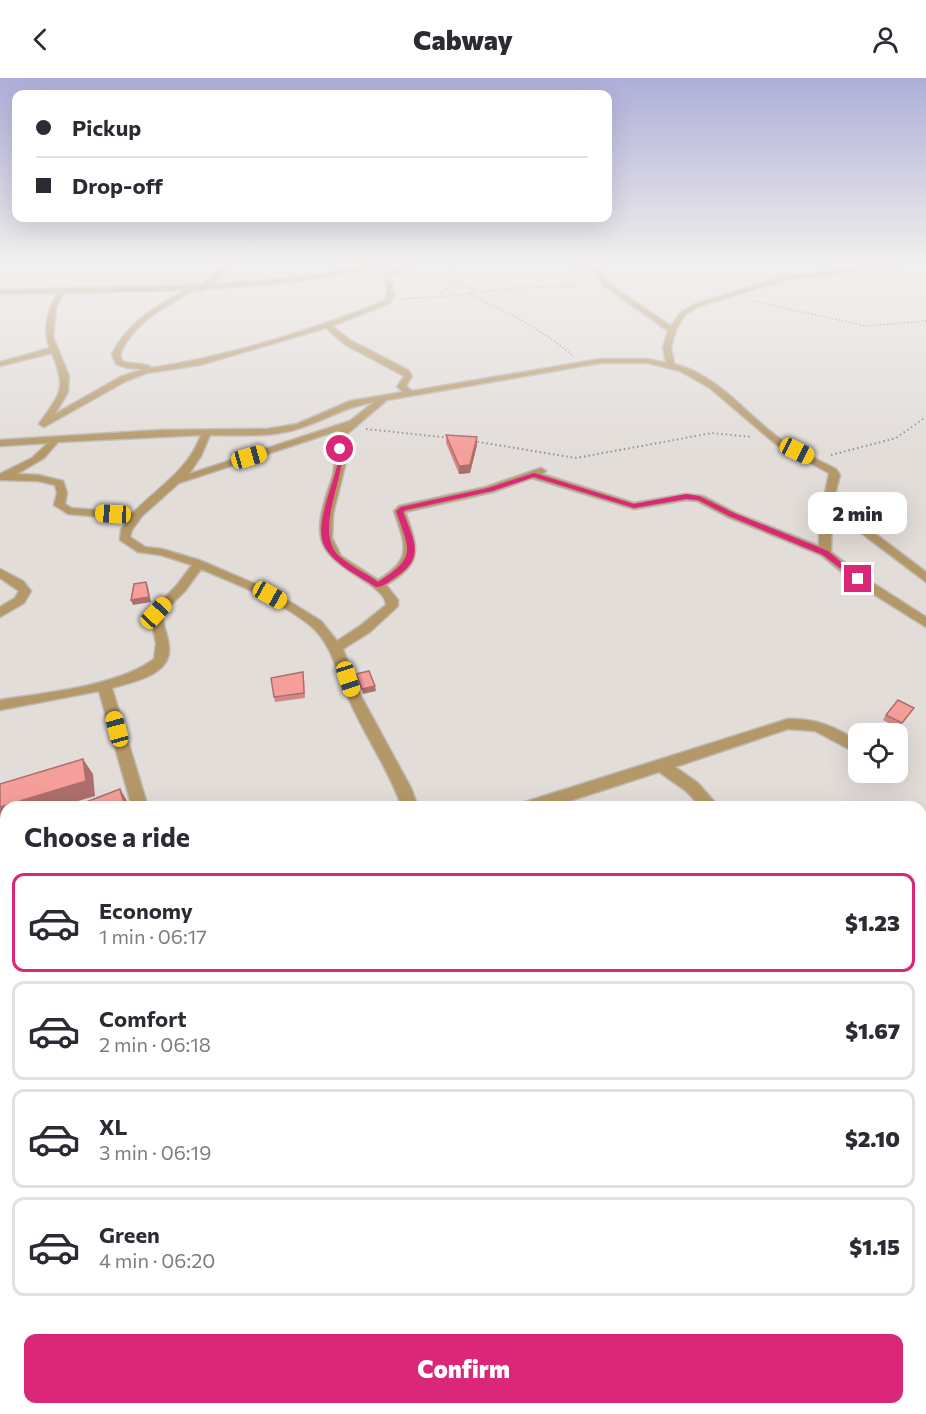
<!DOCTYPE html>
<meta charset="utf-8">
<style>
:root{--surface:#fff;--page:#f7f7f7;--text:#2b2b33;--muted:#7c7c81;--line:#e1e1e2;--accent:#db2777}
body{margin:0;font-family:Commissioner,sans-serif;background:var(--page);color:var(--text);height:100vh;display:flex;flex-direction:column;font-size:22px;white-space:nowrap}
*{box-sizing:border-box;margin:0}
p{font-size:20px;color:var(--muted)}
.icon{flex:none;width:33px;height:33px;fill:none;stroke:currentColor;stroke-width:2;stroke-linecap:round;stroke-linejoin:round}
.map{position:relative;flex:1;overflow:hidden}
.panel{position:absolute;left:0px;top:723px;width:927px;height:614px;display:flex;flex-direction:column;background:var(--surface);border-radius:18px 18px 0 0;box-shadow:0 6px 24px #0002}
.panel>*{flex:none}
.hud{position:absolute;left:12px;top:12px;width:600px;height:132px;border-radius:12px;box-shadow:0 6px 24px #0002;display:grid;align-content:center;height:132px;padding:0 24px;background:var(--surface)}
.fabs{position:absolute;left:848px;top:645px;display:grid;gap:12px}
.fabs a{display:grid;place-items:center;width:60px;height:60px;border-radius:12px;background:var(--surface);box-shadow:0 6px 24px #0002;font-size:30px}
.end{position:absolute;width:27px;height:27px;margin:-14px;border:8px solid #db2777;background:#fff;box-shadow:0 0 0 3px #fff}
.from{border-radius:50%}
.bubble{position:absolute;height:42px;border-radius:12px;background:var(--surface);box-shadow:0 6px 24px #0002;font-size:20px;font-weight:800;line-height:42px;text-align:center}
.car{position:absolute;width:18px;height:36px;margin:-18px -9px;border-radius:8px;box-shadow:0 0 4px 2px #0007;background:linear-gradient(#f5c518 24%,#345 0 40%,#f5c518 0 76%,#345 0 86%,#f5c518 0)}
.hud b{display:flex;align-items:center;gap:21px;height:57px;font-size:22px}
.hud b+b{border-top:2px solid var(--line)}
.hud i{width:15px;height:15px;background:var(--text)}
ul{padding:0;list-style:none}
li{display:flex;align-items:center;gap:18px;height:99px;margin:0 12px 9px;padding:0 12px;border:3px solid var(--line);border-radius:12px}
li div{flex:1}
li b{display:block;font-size:22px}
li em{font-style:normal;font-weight:800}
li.on{border-color:var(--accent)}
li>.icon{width:54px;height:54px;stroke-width:1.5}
h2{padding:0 24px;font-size:27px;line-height:72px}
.action{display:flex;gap:12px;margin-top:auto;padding:12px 24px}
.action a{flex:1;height:69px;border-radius:12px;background:var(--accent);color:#fff;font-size:24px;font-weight:800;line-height:69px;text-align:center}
header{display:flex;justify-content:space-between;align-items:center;height:78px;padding:0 24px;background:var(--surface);font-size:27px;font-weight:800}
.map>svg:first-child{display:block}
</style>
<header><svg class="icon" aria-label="back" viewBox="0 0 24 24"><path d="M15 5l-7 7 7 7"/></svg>Cabway<svg class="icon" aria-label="person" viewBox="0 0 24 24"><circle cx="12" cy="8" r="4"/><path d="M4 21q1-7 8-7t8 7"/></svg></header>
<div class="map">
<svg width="926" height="1336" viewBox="0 0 926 1336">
<rect width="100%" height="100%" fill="#e3ddd9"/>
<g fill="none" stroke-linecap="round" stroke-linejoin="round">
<defs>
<path id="street" d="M 224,187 L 231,187 L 211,207 L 292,200 L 377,187 L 394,187 L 392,193 L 407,187 L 415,187 L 390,199 L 394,217 L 390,225 L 332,248 L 350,262 L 408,292 L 412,298 L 406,308 L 412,313 L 600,281 L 648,281 L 666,285 L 663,269 L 668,253 L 604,208 L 595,193 L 560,187 L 599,190 L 609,206 L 671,248 L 680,235 L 695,226 L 786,198 L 893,187 L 915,187 L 789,201 L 699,228 L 685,237 L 676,252 L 671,269 L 674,286 C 719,297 747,338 783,363 C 799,374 819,382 836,391 L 840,397 L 833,424 L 926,494 L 926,504 L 832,433 L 831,474 L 862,498 L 926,539 L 926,549 L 854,504 L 821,477 L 728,439 L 697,423 L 686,422 L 634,431 L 532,400 L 493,414 L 405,434 C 419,471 423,485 386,507 L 398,522 L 398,528 L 370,554 L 343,571 L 361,618 L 411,710 L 418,729 L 402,729 C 388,690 363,655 347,617 C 336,593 332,566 311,548 C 279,522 238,507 201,491 L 185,513 L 162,536 C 163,547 168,558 169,569 C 172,597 132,604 112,610 L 148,729 L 132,729 L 99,613 L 0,632 L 0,622 C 44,615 119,608 154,581 L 156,566 L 150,535 L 177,507 L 192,487 L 161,477 L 138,474 L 120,462 L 121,452 L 128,441 L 68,436 L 54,427 L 57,415 L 55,407 L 38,403 L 0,402 L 0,396 L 32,380 L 48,365 L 0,368 L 0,362 L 161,352 L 267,351 L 297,346 L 350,323 L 403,314 L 397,309 L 404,298 L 344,266 L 326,250 L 200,287 L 147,295 L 126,303 L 44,349 L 39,346 C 61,314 67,312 52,275 L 0,288 L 0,284 L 50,270 C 42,252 48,233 57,215 L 0,216 L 0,212 L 202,207 ZM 388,189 C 381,204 391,210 385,223 C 310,253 232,277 152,290 C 146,284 131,287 122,283 L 120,276 C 134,245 162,230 191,214 L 191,212 L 202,213 L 206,211 L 292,204 ZM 186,212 C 156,228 128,244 112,276 L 116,286 L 127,290 L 143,291 L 120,299 L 55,336 L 68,314 L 69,298 L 53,259 L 56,230 L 63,215 ZM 600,285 L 648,285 L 680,293 L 710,310 L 777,367 L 829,395 L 819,445 L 819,468 L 736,435 L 703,418 L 686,416 L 634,425 L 542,396 L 546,393 L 541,390 L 486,409 L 399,428 L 394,433 C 406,468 413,481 378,502 L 341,478 L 332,460 L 333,436 L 345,388 L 347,356 L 387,322 ZM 374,324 L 350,343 L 189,396 L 201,378 L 210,357 C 240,357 274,360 303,349 C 327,341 348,328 374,324 ZM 340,352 C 333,364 336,384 333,397 C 327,417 317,439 321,460 C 327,492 386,505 386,527 L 360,548 L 337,563 L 321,543 L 274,514 L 199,482 L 162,471 L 145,469 L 130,459 L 132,452 L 142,438 L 179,405 ZM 201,357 C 188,393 158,409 133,435 L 71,430 L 65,426 L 67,415 L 63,403 L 38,397 L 17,396 L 44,380 L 58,364 Z
M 0,491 L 23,503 L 31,513 L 24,525 L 0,539 L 0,529 L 15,520 L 19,513 L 0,500 Z
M 788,641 C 816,640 835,649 858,663 L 858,676 L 815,653 L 788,651 L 675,689 L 698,705 L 719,729 L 701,729 L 686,713 L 659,694 L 551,729 L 523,729 L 525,724 L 531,722 Z
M 926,817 L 926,834 L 921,836 L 921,819 Z
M 921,1108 L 926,1110 L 926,1141 L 921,1139 Z
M 282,1330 L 310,1330 L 311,1336 L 283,1336 Z
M 688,1330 L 715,1330 L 717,1336 L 689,1336 Z"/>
<path id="secondary" d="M 926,1238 L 926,1265 L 921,1267 L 921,1240 Z
M 781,1330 L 814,1330 L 812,1336 L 778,1336 Z"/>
</defs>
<!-- street casing -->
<use href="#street" stroke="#bfb9b6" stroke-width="3"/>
<!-- secondary casing -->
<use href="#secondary" stroke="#bfb9b6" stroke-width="3"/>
<!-- path-far1 -->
<path stroke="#928e8b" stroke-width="1.5" stroke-dasharray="1.5 2" stroke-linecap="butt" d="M 456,187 L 449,197 L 450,203 L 476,213
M 440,216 L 454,205
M 468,216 C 504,231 542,252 572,277
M 400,221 L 452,218 L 511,210 L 593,207
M 753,223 L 866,248 L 926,243"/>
<!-- path -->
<path stroke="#928e8b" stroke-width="2" stroke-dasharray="1.5 3" stroke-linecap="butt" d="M 366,351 L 451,360
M 473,363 L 576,380 L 712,355 L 752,359
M 831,377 L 896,360 L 926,339"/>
<!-- street -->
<use href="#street" fill="#b59867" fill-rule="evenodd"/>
<!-- secondary -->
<use href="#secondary" fill="#a0751c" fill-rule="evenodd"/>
</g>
<!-- wall -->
<path fill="#d48884" d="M 446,357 L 477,359 L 477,367 L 470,395 L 459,396 L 446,365 Z
M 304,600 L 305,620 L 275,624 L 274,619 Z
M 914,630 L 898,650 L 883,642 L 886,637 Z"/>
<!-- shaded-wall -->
<path fill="#ac6f6c" d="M 477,359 L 477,367 L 470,395 L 459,396 L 459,388 Z
M 146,504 L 148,509 L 151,524 L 133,527 L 131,522 Z
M 375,608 L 376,613 L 363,616 L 362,611 Z
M 83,681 L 93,696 L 95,718 L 58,729 L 6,729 L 6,745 L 0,747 L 0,729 Z
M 120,711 L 129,726 L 130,729 L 125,729 Z
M 6,884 L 6,902 L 0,904 L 0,886 Z"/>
<!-- building -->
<path fill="#f69e9a" stroke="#ac6f6c" stroke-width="1.5" d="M 446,357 L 477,359 L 470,387 L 459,388 Z
M 146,504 L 149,519 L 131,522 L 134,506 Z
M 369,593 L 375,608 L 362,611 L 356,596 Z
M 303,594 L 304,615 L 274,619 L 271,600 Z
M 898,622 L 914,630 L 902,645 L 886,637 Z
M 83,681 L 86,703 L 0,729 L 0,706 Z
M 120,711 L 125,729 L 87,729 L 86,724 Z
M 6,850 L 6,884 L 0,886 L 0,853 Z"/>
<!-- sky -->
<linearGradient id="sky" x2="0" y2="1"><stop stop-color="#aeaeda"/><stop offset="0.5" stop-color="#f2f0ee"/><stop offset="1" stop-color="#f2f0ee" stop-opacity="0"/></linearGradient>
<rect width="926" height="374" fill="url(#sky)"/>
<!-- route -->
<path fill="#db2777" d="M 338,369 L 343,371 C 344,402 314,454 339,478 C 350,488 366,495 378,504 C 417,479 410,473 396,433 L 401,429 L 488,410 L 534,395 L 634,426 L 686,416 L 699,418 L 734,435 L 828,473 L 861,501 L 855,502 L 823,477 L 729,438 L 698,422 L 686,421 L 634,430 L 534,399 L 492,413 L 406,432 L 403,434 C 413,460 426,480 397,498 C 390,503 384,509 376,509 C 359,498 335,487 325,469 C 313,450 333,408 337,388 C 338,382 337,375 338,369 Z"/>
</svg>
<div class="fabs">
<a><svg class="icon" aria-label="locate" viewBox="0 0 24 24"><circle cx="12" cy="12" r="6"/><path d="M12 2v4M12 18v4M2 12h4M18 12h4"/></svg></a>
</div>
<i class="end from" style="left:340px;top:371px"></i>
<i class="end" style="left:858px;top:501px"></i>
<div class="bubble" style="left:808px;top:414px;width:99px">2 min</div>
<i class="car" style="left:797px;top:373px;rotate:116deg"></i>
<i class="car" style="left:249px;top:379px;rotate:74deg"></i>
<i class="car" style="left:113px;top:436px;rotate:273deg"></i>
<i class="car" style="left:270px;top:517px;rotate:119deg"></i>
<i class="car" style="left:156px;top:535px;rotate:43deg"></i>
<i class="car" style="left:348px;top:601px;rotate:162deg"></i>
<i class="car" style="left:117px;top:651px;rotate:345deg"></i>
<div class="hud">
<b><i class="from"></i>Pickup</b>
<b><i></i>Drop-off</b>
</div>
<section class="panel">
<h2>Choose a ride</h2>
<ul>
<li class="on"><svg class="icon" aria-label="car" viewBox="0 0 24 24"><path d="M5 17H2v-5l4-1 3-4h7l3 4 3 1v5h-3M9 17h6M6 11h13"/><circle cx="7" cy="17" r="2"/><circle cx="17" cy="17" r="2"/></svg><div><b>Economy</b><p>1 min · 06:17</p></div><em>$1.23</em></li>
<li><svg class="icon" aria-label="car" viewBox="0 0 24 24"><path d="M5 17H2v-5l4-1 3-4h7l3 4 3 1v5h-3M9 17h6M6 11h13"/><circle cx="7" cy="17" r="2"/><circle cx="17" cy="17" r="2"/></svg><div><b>Comfort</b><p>2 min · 06:18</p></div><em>$1.67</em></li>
<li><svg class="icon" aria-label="car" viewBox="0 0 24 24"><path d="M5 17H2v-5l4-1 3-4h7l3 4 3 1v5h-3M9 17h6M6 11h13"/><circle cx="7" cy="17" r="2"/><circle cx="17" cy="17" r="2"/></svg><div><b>XL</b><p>3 min · 06:19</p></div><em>$2.10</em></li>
<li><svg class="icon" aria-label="car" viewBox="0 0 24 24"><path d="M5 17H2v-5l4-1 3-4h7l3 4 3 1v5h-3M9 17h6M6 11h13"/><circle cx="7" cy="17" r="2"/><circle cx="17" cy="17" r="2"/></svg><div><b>Green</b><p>4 min · 06:20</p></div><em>$1.15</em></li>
</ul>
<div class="action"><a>Confirm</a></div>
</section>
</div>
